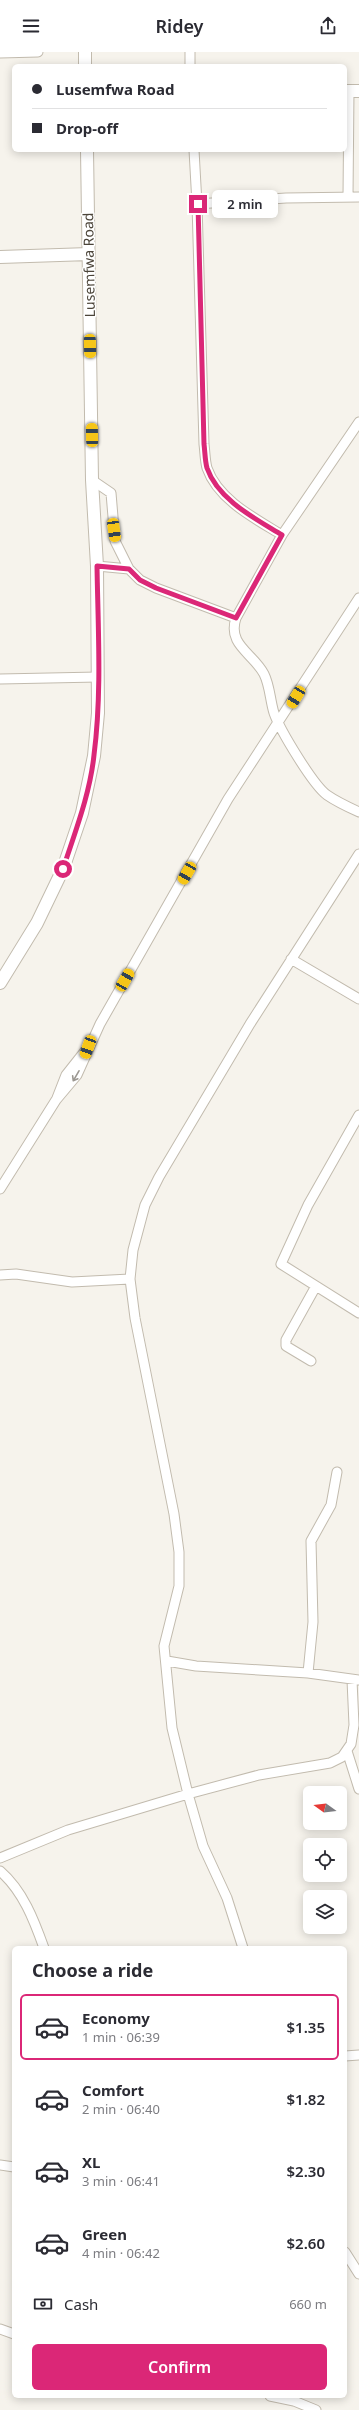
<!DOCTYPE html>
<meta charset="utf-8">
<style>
:root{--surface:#fff;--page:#f2f2f3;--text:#2b2b33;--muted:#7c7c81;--line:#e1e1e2;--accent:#db2777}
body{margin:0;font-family:"Noto Sans",sans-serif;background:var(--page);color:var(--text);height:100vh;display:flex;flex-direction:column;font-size:15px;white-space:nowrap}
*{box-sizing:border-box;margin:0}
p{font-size:13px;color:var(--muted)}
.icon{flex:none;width:22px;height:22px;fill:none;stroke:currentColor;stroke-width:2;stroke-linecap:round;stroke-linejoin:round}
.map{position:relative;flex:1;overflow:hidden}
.sheet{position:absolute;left:12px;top:1894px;width:335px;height:452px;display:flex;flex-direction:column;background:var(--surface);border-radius:6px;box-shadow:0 2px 10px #0003}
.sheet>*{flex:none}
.top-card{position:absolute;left:12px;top:12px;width:335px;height:88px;border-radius:6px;box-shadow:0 2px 10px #0003;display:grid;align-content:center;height:88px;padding:0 20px;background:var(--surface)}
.needle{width:26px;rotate:285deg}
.tools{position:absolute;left:303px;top:1734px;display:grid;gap:8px}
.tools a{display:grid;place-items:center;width:44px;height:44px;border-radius:6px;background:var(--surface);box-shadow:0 2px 10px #0003;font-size:20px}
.end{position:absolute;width:18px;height:18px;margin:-9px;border:5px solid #db2777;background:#fff;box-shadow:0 0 0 2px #fff}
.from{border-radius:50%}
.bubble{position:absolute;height:28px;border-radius:6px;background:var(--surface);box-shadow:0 2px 10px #0003;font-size:13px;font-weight:600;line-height:28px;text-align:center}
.car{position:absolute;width:12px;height:24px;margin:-12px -6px;border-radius:5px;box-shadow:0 0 3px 1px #0007;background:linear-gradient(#f5c518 24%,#345 0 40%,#f5c518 0 76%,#345 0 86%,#f5c518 0)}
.top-card b{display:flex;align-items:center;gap:14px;height:38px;font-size:15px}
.top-card b+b{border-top:1px solid var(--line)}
.top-card i{width:10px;height:10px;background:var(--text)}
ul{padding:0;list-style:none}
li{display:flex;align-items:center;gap:12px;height:66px;margin:0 8px 6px;padding:0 12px;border:2px solid transparent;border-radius:6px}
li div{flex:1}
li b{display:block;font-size:15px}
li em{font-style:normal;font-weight:600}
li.on{border-color:var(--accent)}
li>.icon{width:36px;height:36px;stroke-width:1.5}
h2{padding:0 20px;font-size:18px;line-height:48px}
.pay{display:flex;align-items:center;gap:10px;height:44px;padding:0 20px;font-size:15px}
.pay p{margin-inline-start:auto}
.action{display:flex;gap:8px;margin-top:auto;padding:8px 20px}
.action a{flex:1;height:46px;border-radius:6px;background:var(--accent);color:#fff;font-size:16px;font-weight:600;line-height:46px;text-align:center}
header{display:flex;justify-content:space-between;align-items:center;height:52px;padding:0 20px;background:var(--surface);font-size:18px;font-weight:600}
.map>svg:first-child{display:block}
</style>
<header><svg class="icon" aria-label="menu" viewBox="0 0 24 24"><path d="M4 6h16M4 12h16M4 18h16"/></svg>Ridey<svg class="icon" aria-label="share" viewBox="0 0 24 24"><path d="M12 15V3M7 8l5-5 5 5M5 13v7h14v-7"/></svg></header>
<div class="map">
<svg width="359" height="2358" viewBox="0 0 359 2358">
<rect width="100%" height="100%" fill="#f6f3ec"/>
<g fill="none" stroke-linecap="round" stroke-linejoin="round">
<defs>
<path id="minor" d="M 190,0 L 190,14
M 0,1 L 38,0
M 194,98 L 197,152 L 204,392 C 205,400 205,409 207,416 C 218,448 256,467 282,483
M 348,144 L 349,39
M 197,152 L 286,146 L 359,145
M 359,370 L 282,483 L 236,566 C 227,593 253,601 264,622 C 270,634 270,648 274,661 C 280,678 313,733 327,743 C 337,750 348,755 359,760
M 92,428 L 111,441 L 115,489 L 129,517
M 97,514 L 129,517 L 140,528 L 156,536 L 236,566
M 0,627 L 98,625
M 291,907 L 359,947
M 57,1046 L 66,1023 L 85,999
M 359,1063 L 308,1153 L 281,1212 L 359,1261
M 0,1137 L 56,1048 L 77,1023 L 100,972 L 228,747 L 359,546
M 0,1223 L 16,1222 L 72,1230 L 130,1227
M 311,1309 L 286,1294 L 286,1288 L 316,1234
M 167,1609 L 196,1614 L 308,1621 L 359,1628
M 308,1621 L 313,1570 L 311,1489 L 331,1453 L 337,1420
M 347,1699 L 359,1737
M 0,1806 L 68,1778 L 188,1742 L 172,1676 L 164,1594 L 179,1534 L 179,1500 L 174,1462 L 135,1266 L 130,1227 L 133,1198 L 145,1153 L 159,1125 L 250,972 L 359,802
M 0,1819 C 23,1839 34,1868 44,1896
M 243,1896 L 227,1846 L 203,1794 L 188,1742 L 259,1723 L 330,1711 L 342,1705 L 351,1692 L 354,1673 L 352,1628
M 345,2004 L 359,2003
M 0,2113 L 14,2115
M 345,2200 L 359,2222
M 0,2277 L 14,2282
M 270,2344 L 294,2349 L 316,2358"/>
<path id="tertiary" d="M 85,0 L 85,14
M 345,39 L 359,39
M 0,205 L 89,202
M 0,931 L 37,871 L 63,817 L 82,761 L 94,704 L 98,661 L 97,514 L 92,428 L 87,98"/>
</defs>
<!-- minor casing -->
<use href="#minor" stroke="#c2bbae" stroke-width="11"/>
<!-- tertiary casing -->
<use href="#tertiary" stroke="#c2bbae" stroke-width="14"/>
<!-- minor -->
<use href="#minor" stroke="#fff" stroke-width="9"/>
<!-- tertiary -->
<use href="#tertiary" stroke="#fff" stroke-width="12"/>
</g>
<!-- one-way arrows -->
<defs><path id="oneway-shaft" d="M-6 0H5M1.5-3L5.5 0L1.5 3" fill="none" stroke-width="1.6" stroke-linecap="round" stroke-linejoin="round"/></defs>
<use stroke="#9c9892" href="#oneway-shaft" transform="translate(76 1024) rotate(120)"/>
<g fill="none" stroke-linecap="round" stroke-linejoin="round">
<!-- route -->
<path stroke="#db2777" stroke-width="5" d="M 63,817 C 75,780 90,742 94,703 C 102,641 98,577 97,514 L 129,517 L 140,528 L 156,536 L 236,566 L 282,483 C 256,467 218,448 207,416 C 205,409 205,400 204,392 L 198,152"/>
</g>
<g text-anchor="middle" stroke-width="3" stroke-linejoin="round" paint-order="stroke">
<!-- street labels -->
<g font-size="14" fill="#4b4439" stroke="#fff">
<text transform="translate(89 213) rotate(-91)" y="5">Lusemfwa Road</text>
</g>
</g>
</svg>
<div class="tools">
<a><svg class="needle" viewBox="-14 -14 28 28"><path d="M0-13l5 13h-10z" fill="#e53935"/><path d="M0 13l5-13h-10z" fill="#7c7c81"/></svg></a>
<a><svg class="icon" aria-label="locate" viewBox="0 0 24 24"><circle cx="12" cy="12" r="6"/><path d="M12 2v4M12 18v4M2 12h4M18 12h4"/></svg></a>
<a><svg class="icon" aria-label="layers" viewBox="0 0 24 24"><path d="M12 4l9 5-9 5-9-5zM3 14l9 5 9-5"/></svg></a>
</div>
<i class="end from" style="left:63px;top:817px"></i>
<i class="end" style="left:198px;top:152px"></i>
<div class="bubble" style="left:212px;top:138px;width:66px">2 min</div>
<i class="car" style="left:90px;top:294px;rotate:179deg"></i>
<i class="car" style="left:92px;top:383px;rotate:359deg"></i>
<i class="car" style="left:114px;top:478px;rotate:172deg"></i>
<i class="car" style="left:296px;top:645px;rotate:211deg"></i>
<i class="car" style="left:187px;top:821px;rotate:210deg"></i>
<i class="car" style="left:125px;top:928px;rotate:30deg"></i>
<i class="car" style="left:88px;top:995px;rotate:200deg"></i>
<div class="top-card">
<b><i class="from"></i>Lusemfwa Road</b>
<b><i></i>Drop-off</b>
</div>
<section class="sheet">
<h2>Choose a ride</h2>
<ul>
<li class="on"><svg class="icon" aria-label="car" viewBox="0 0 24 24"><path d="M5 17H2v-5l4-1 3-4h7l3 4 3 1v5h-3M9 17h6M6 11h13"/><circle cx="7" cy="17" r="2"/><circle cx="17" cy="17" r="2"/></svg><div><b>Economy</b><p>1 min · 06:39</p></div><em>$1.35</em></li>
<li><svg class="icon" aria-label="car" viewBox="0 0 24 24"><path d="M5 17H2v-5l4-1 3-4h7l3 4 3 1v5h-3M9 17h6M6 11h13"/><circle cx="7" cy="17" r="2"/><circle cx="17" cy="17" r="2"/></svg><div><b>Comfort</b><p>2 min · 06:40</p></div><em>$1.82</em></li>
<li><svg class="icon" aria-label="car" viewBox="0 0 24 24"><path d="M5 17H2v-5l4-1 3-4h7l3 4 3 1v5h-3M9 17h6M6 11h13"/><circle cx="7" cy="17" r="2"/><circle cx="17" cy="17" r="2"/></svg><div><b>XL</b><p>3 min · 06:41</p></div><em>$2.30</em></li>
<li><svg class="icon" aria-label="car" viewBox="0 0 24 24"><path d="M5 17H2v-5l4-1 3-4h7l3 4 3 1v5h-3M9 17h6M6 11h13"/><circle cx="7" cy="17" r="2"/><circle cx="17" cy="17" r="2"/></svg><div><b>Green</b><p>4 min · 06:42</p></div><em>$2.60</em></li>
</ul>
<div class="pay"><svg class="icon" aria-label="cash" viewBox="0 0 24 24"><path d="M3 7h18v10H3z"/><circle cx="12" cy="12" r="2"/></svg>Cash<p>660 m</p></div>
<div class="action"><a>Confirm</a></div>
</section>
</div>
